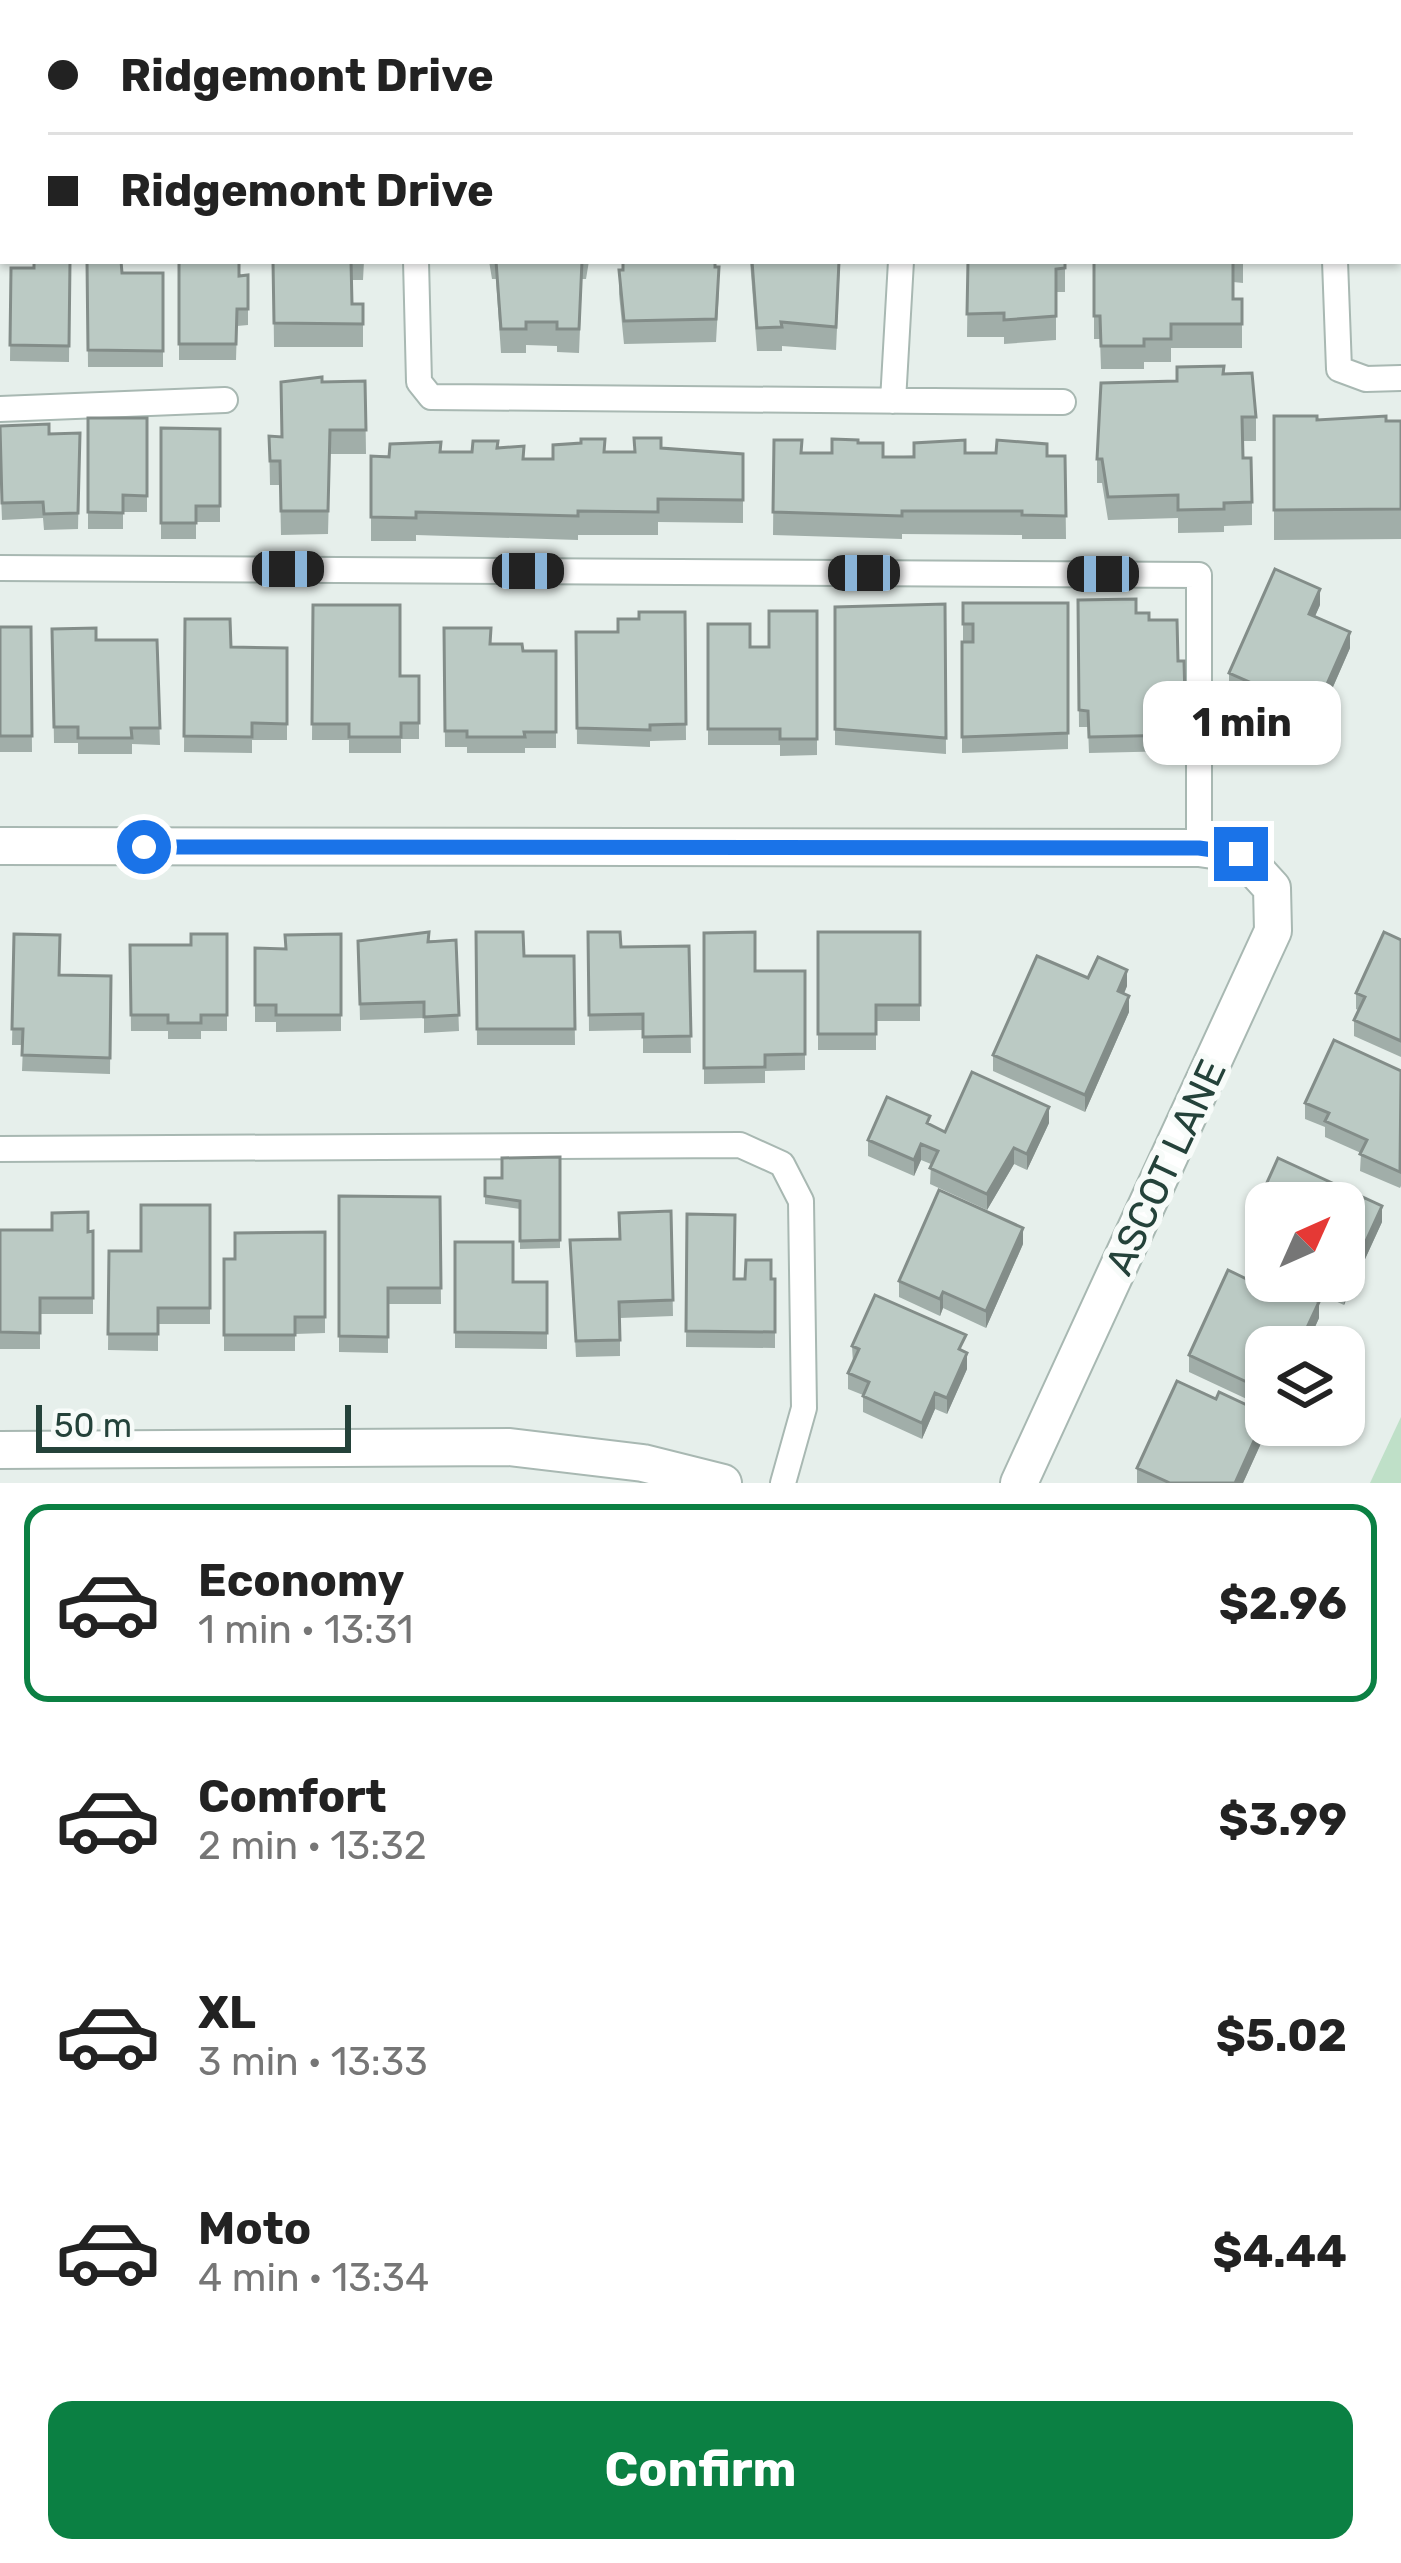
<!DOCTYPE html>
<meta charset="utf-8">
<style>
:root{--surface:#fff;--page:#f2f2f2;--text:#222;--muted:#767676;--line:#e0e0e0;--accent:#0b8043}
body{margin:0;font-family:Rubik,sans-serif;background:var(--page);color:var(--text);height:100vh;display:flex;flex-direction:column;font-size:45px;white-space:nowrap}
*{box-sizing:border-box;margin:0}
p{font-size:39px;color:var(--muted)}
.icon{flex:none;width:66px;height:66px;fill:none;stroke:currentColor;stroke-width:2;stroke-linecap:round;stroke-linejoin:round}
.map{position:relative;height:1483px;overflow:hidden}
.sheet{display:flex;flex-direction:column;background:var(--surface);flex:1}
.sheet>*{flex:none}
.top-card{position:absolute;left:0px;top:0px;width:1401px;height:264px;box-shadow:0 3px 9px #0004;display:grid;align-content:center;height:264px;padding:0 48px;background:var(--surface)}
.needle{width:78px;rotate:45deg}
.controls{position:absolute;left:1245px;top:1182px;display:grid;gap:24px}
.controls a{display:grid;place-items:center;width:120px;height:120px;border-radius:24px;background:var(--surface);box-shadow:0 3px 9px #0004;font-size:60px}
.scale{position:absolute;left:36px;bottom:30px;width:315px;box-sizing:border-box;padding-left:12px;border:6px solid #24423a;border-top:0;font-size:33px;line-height:42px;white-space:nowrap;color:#24423a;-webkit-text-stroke:9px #f7fbf9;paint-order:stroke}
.end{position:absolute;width:54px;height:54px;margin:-27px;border:15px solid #1a73e8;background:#fff;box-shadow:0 0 0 6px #fff}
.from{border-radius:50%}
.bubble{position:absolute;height:84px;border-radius:24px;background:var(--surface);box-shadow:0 3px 9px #0004;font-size:39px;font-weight:700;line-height:84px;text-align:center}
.car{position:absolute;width:36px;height:72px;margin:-36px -18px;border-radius:15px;box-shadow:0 0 9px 3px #0007;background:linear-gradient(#222 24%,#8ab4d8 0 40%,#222 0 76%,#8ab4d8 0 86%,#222 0)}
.top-card b{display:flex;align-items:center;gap:42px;height:114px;font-size:45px}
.top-card b+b{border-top:3px solid var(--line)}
.top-card i{width:30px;height:30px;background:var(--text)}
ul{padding:21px 0 0;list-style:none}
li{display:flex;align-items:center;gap:36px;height:198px;margin:0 24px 18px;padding:0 24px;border:6px solid transparent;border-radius:24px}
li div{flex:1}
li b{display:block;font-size:45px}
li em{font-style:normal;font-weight:700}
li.current{border-color:var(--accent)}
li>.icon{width:108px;height:108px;stroke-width:1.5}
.cta{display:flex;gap:24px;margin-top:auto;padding:24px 48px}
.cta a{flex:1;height:138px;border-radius:24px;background:var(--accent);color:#fff;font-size:48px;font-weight:700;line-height:138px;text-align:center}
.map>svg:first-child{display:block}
</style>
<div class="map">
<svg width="1401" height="1483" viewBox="0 0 1401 1483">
<rect width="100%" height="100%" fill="#e6efeb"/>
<!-- park -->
<path fill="#bfe0c8" d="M 1401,1417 L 1401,1483 L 1370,1483 Z"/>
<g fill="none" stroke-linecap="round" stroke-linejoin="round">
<defs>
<path id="service" d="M 179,3 L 179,0
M 909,3 L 909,0
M 1337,3 L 1337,0
M 0,134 L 3,110
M 416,261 L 419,382 L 431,397 L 1063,402
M 1335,261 L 1339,369 L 1366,379 L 1401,378
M 893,401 L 901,261
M 0,409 L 225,400
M 0,568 L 1199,575 L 1199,848
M 0,1149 L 740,1145 L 782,1164 L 801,1201 L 804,1408 L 783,1483"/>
<path id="minor" d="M 109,3 L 109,0
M 0,846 L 1199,848 L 1241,854 L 1272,888 L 1273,931 L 1019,1483
M 0,1450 L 510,1447 L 643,1463 L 723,1483"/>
<path id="tertiary" d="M 449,3 L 473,0
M 0,48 L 3,48"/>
</defs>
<!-- service casing -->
<use href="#service" stroke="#a8b8b2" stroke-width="28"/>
<!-- minor casing -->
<use href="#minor" stroke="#a8b8b2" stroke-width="40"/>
<!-- tertiary casing -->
<use href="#tertiary" stroke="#a8b8b2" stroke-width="40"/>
<!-- service -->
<use href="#service" stroke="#fff" stroke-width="24"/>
<!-- minor -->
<use href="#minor" stroke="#fff" stroke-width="36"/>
<!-- tertiary -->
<use href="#tertiary" stroke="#fff" stroke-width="36"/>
</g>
<!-- wall -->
<path fill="#a1aea9" d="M 1398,78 L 1401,79 L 1401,154 L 1398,154 Z
M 70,261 L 69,362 L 10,361 L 11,268 L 34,268 Z
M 87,261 L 122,273 L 163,273 L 163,367 L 88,367 Z
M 179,261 L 239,276 L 248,275 L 248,325 L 237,326 L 236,360 L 179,360 Z
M 273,261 L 364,261 L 363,280 L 351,280 L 352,304 L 363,304 L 363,347 L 274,347 Z
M 489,261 L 589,261 L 586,279 L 582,279 L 579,353 L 557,352 L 557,346 L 526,345 L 526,353 L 501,353 L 496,279 L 492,279 Z
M 750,261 L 840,261 L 836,350 L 782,346 L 782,351 L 757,351 Z
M 968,261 L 1065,261 L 1065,292 L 1056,292 L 1056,340 L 1004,344 L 1004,337 L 967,337 Z
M 1094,261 L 1243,261 L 1243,283 L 1233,282 L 1233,299 L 1242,299 L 1242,348 L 1171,348 L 1171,362 L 1144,362 L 1144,369 L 1101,369 L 1100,339 L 1094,339 Z
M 619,270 L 719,290 L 716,342 L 624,344 L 619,294 Z
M 1223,374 L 1256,417 L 1256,441 L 1243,441 L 1243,458 L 1252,502 L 1252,525 L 1224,526 L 1224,532 L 1178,533 L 1178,518 L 1108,520 L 1102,483 L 1097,483 L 1097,459 L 1177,381 Z
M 365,381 L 366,454 L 330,454 L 328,534 L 281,535 L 280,485 L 270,485 L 269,436 L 282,437 L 322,382 Z
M 1274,416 L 1317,420 L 1401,421 L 1401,539 L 1274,540 Z
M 88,418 L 147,418 L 147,512 L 123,512 L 123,529 L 88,529 Z
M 161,428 L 220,429 L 220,522 L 196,522 L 196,539 L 161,539 Z
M 80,433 L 78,529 L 44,530 L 43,518 L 2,520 L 0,469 L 49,434 Z
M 774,440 L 801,453 L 832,453 L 858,443 L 883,457 L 965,453 L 1065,456 L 1066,539 L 1022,539 L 1022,535 L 902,534 L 902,539 L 773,535 Z
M 498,447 L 524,459 L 553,459 L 604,452 L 635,452 L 661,448 L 743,454 L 743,523 L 658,522 L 658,535 L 578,535 L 578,540 L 416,535 L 416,541 L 371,541 L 371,456 L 472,452 Z
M 1078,600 L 1136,613 L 1149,620 L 1178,661 L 1185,698 L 1185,714 L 1178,715 L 1178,751 L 1089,753 L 1088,727 L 1079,727 Z
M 963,603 L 1068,603 L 1068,749 L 962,753 L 962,642 L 973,642 L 963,641 Z
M 945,604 L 946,754 L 835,745 L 835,607 Z
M 313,605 L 400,676 L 419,676 L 419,739 L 401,739 L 401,753 L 349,753 L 349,740 L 312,740 Z
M 1320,605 L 1315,616 L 1350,648 L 1315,728 L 1229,689 L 1229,673 Z
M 817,611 L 817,755 L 780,756 L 780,745 L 708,745 L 708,624 L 750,647 L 769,647 Z
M 685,612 L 686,740 L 650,741 L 650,747 L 577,744 L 576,632 L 618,632 L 639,619 Z
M 185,619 L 231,647 L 287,648 L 287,740 L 252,740 L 252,753 L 184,752 Z
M 0,627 L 31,627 L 32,752 L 0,752 Z
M 444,628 L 491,644 L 523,651 L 556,651 L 556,748 L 525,748 L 525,753 L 467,753 L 467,747 L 445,747 Z
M 52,629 L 96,640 L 157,640 L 160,745 L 132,744 L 132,754 L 78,754 L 78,743 L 54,743 Z
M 476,932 L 524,956 L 574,956 L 575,1045 L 477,1045 Z
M 588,932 L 621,947 L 689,946 L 691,1053 L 643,1053 L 643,1030 L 589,1031 Z
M 818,932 L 920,932 L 920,1021 L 876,1021 L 876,1050 L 818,1050 Z
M 704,933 L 755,971 L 805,971 L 805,1070 L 765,1071 L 765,1083 L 704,1084 Z
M 14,934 L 60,975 L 111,976 L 110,1074 L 22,1071 L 23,1045 L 12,1045 Z
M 227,934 L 227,1031 L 201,1031 L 201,1039 L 168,1039 L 168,1031 L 131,1031 L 130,945 L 191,945 Z
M 341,934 L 341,1031 L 276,1032 L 276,1022 L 255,1022 L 255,948 L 286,949 Z
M 456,940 L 459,1031 L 424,1033 L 424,1018 L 360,1020 L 358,941 Z
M 1401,940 L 1401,1057 L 1354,1036 L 1354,1020 L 1358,1010 L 1356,1009 L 1356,993 Z
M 1088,978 L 1127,986 L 1124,994 L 1129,1012 L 1085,1112 L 993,1071 L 993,1055 Z
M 1401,1071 L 1401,1186 L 1400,1188 L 1360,1171 L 1361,1153 L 1325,1137 L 1325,1127 L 1305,1119 L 1305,1103 Z
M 1049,1123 L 1027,1170 L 1014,1164 L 987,1210 L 930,1184 L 931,1164 L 921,1160 L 914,1176 L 868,1156 L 868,1140 L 930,1125 L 945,1132 Z
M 560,1157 L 560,1248 L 520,1249 L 520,1209 L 485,1204 L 485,1178 L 502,1178 Z
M 1278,1158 L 1382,1206 L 1382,1222 L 1344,1305 L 1291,1281 L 1344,1281 L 1344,1203 L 1266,1203 L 1266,1228 L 1256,1223 L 1256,1207 Z
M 339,1196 L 440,1197 L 441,1304 L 388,1304 L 388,1353 L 339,1352 Z
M 210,1205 L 210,1324 L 158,1324 L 158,1351 L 108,1350 L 109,1251 L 141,1251 Z
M 671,1211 L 673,1316 L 620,1318 L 620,1356 L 576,1357 L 570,1240 L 619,1239 Z
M 687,1214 L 735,1279 L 775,1279 L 775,1348 L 686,1347 Z
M 0,1230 L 93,1231 L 93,1314 L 40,1314 L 40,1349 L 0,1349 Z
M 325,1232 L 325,1333 L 295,1334 L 295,1351 L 224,1351 L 224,1259 L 235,1259 Z
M 455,1242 L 513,1282 L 547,1282 L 547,1349 L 455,1348 Z
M 1023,1244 L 986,1328 L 943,1308 L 940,1316 L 899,1297 L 899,1281 Z
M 1267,1289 L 1319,1318 L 1306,1347 L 1266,1347 L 1266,1408 L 1189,1372 L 1189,1355 Z
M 852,1346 L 965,1352 L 967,1369 L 947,1414 L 935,1409 L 922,1439 L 863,1412 L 863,1395 L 848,1389 L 848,1373 L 853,1363 Z
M 1216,1399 L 1267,1425 L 1267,1430 L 1243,1483 L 1137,1483 L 1137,1468 Z"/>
<!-- shaded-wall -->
<path fill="#838d89" d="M 1320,589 L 1320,605 L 1309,630 L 1309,614 Z
M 1350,632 L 1350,648 L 1315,728 L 1315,711 Z
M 1127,970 L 1127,986 L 1118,1007 L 1118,991 Z
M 1129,996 L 1129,1012 L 1085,1112 L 1085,1095 Z
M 1049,1107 L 1049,1123 L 1027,1170 L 1027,1154 Z
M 921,1144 L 921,1160 L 914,1176 L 914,1160 Z
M 1014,1148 L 1014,1164 L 987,1210 L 987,1194 Z
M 1382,1206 L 1382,1222 L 1344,1305 L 1344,1289 Z
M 1023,1228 L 1023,1244 L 986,1328 L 986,1311 Z
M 943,1292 L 943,1308 L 940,1316 L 940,1299 Z
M 1319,1302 L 1319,1318 L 1306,1347 L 1298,1347 Z
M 967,1353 L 967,1369 L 947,1414 L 947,1398 Z
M 935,1393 L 935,1409 L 922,1439 L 922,1423 Z
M 1266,1417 L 1267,1430 L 1243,1483 L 1235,1483 Z"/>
<!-- building -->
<path fill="#bbcac4" stroke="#838d89" stroke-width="3" d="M 1398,79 L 1401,79 L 1401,131 L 1398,131 Z
M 34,261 L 70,261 L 69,346 L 10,345 L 11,268 L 34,268 Z
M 87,261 L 121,261 L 122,273 L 163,273 L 163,351 L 88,350 Z
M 179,261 L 239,261 L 239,276 L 248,275 L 248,309 L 237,309 L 236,344 L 179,344 Z
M 273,261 L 351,261 L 352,304 L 363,304 L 363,324 L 274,323 Z
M 496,261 L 582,261 L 579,329 L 557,329 L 557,322 L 526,322 L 526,329 L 501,329 Z
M 623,261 L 715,261 L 715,267 L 719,267 L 716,319 L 624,321 L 619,270 L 623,270 Z
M 752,261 L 839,261 L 836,327 L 781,322 L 782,327 L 757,328 Z
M 968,261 L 1065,261 L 1065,268 L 1056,269 L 1056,316 L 1004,320 L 1004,313 L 967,314 Z
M 1094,261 L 1233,261 L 1233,299 L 1242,299 L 1242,324 L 1171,324 L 1171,339 L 1144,339 L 1144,346 L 1101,346 L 1100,316 L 1094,316 Z
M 1224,366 L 1223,374 L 1252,373 L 1256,417 L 1242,417 L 1243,458 L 1251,458 L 1252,502 L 1224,503 L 1224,509 L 1178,510 L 1178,495 L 1108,497 L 1102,459 L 1097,459 L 1101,383 L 1177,381 L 1177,367 Z
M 322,377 L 322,382 L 365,381 L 366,430 L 330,430 L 328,511 L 281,511 L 280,461 L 270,461 L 269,436 L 282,437 L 281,382 Z
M 1274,416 L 1317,416 L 1317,420 L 1386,416 L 1386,421 L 1401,421 L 1401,509 L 1274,510 Z
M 88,418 L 147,418 L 147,496 L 123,495 L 123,513 L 88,512 Z
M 49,424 L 49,434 L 80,433 L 78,513 L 44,514 L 43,502 L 2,503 L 0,426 Z
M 161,428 L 220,429 L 220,506 L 196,506 L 196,523 L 161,523 Z
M 634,438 L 661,438 L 661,448 L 743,454 L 743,500 L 658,499 L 658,512 L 578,511 L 578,516 L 416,512 L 416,518 L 371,517 L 371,456 L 389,457 L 390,444 L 441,442 L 440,452 L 472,452 L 473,441 L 498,441 L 497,448 L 524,446 L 523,459 L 553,459 L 553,445 L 581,443 L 581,439 L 605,439 L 604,452 L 635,452 Z
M 832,439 L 858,440 L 858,443 L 883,443 L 883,457 L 914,457 L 914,443 L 965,440 L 965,453 L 996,453 L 997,440 L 1047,444 L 1047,456 L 1065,456 L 1066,516 L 1022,515 L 1022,511 L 902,511 L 902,516 L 773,512 L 774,440 L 802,440 L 801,453 L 832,453 Z
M 1275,569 L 1320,589 L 1309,614 L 1350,632 L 1315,711 L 1229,673 Z
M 1136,599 L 1136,613 L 1149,613 L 1149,620 L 1177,620 L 1178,661 L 1184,661 L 1185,698 L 1177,699 L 1178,735 L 1089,737 L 1088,711 L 1079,710 L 1078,600 Z
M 963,603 L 1068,603 L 1068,733 L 962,737 L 962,642 L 973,642 L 973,624 L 963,624 Z
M 945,604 L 946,738 L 835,729 L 835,607 Z
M 313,605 L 400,605 L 400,676 L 419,676 L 419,723 L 401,723 L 401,737 L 349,737 L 349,724 L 312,724 Z
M 769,611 L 817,611 L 817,739 L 780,739 L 780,729 L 708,729 L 708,624 L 750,624 L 750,647 L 769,647 Z
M 639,612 L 685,612 L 686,724 L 650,725 L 650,730 L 577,728 L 576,632 L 618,632 L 618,619 L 639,619 Z
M 185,619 L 230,619 L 231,647 L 287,648 L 287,724 L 252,723 L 252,737 L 184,736 Z
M 0,627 L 31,627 L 32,736 L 0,736 Z
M 96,628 L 96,640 L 157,640 L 160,728 L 131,728 L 132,738 L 78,738 L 78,727 L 54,727 L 52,629 Z
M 444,628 L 491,628 L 490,644 L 522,644 L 523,651 L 556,651 L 556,732 L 524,732 L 525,737 L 467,737 L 467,731 L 445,731 Z
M 429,932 L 428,942 L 456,940 L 459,1015 L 424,1017 L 424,1002 L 360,1004 L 358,941 Z
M 476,932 L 523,932 L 524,956 L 574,956 L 575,1029 L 477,1029 Z
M 588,932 L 620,932 L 621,947 L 689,946 L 691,1036 L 643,1037 L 643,1014 L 589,1015 Z
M 755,932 L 755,971 L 805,971 L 805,1054 L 765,1055 L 765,1067 L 704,1068 L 704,933 Z
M 818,932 L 920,932 L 920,1005 L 876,1005 L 876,1034 L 818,1034 Z
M 1384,932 L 1401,940 L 1401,1041 L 1354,1020 L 1365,997 L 1356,993 Z
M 14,934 L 60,935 L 59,975 L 111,976 L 110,1058 L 22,1055 L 23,1029 L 12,1029 Z
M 191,934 L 227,934 L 227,1015 L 201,1015 L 201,1023 L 168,1023 L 168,1015 L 131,1015 L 130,945 L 191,945 Z
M 341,934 L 341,1015 L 276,1015 L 276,1005 L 255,1005 L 255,948 L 286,949 L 285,935 Z
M 1037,956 L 1088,978 L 1098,957 L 1127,970 L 1118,991 L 1129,996 L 1085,1095 L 993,1055 Z
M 1334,1040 L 1401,1071 L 1400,1172 L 1360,1154 L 1367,1140 L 1325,1121 L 1329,1113 L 1305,1103 Z
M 972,1072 L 1049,1107 L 1027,1154 L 1014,1148 L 987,1194 L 930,1168 L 938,1151 L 921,1144 L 914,1160 L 868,1140 L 887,1097 L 930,1116 L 927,1123 L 945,1132 Z
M 560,1157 L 560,1240 L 520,1241 L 520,1201 L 485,1196 L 485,1178 L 502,1178 L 502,1158 Z
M 1278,1158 L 1382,1206 L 1344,1289 L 1326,1281 L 1344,1281 L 1344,1203 L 1266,1203 L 1266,1212 L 1256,1207 Z
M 939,1190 L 1023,1228 L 986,1311 L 943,1292 L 940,1299 L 899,1281 Z
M 339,1196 L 440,1197 L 441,1288 L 388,1288 L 388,1337 L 339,1336 Z
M 141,1205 L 210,1205 L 210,1308 L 158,1308 L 158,1334 L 108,1334 L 109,1251 L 141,1251 Z
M 671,1211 L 673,1300 L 619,1302 L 620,1340 L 576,1341 L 570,1240 L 620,1239 L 619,1213 Z
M 88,1212 L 88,1232 L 93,1231 L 93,1298 L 40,1298 L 40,1333 L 0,1332 L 0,1230 L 52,1230 L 52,1213 Z
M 687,1214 L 735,1215 L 734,1279 L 745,1279 L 746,1260 L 771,1260 L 771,1279 L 775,1279 L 775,1332 L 686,1331 Z
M 325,1232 L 325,1317 L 295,1317 L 295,1335 L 224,1335 L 224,1259 L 235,1259 L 235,1233 Z
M 455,1242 L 513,1242 L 513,1282 L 547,1282 L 547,1333 L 455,1332 Z
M 1228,1270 L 1267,1289 L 1270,1281 L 1272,1281 L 1319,1302 L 1298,1347 L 1266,1347 L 1266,1391 L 1189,1355 Z
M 875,1295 L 966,1335 L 959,1349 L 967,1353 L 947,1398 L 935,1393 L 922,1423 L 863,1396 L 869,1382 L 848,1373 L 859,1349 L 852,1346 Z
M 1177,1381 L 1216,1399 L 1219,1392 L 1266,1414 L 1235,1483 L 1170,1483 L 1137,1468 Z"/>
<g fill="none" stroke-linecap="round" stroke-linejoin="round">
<!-- route -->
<path stroke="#1a73e8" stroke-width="15" d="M 144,847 L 1199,848 L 1241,854"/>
</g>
<g text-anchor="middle" stroke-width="12" stroke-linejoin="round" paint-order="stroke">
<!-- street labels -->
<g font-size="39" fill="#24423a" stroke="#f7fbf9">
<text transform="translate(1165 1167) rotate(-65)" y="14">ASCOT LANE</text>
</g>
</g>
</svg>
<div class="controls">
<a><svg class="needle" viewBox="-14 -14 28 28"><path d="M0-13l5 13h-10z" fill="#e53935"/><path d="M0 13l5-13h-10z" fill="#767676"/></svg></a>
<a><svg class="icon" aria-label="layers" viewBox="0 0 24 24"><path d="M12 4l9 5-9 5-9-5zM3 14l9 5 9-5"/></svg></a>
</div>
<div class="scale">50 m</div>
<i class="end from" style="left:144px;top:847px"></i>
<i class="end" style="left:1241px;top:854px"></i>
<div class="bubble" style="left:1143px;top:681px;width:198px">1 min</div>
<i class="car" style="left:288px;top:569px;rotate:90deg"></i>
<i class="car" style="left:528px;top:571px;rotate:90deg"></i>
<i class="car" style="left:864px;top:573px;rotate:270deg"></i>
<i class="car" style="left:1103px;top:574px;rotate:270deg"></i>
<div class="top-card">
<b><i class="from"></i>Ridgemont Drive</b>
<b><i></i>Ridgemont Drive</b>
</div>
</div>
<section class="sheet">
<ul>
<li class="current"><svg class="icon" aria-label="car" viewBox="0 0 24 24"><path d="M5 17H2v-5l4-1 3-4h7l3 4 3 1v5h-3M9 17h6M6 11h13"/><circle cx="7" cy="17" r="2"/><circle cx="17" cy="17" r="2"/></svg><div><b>Economy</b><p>1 min · 13:31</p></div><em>$2.96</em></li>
<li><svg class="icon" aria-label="car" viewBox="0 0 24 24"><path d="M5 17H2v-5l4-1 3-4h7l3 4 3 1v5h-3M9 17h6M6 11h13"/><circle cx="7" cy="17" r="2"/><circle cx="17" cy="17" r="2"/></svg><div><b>Comfort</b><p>2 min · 13:32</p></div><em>$3.99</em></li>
<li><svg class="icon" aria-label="car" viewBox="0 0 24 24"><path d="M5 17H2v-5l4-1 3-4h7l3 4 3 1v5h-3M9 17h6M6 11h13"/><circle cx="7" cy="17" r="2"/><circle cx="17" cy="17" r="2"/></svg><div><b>XL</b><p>3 min · 13:33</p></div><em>$5.02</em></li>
<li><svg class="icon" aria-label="car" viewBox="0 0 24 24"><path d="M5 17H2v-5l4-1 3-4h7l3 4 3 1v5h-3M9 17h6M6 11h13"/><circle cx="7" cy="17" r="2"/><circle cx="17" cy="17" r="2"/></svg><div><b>Moto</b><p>4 min · 13:34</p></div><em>$4.44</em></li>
</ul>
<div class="cta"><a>Confirm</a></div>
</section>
